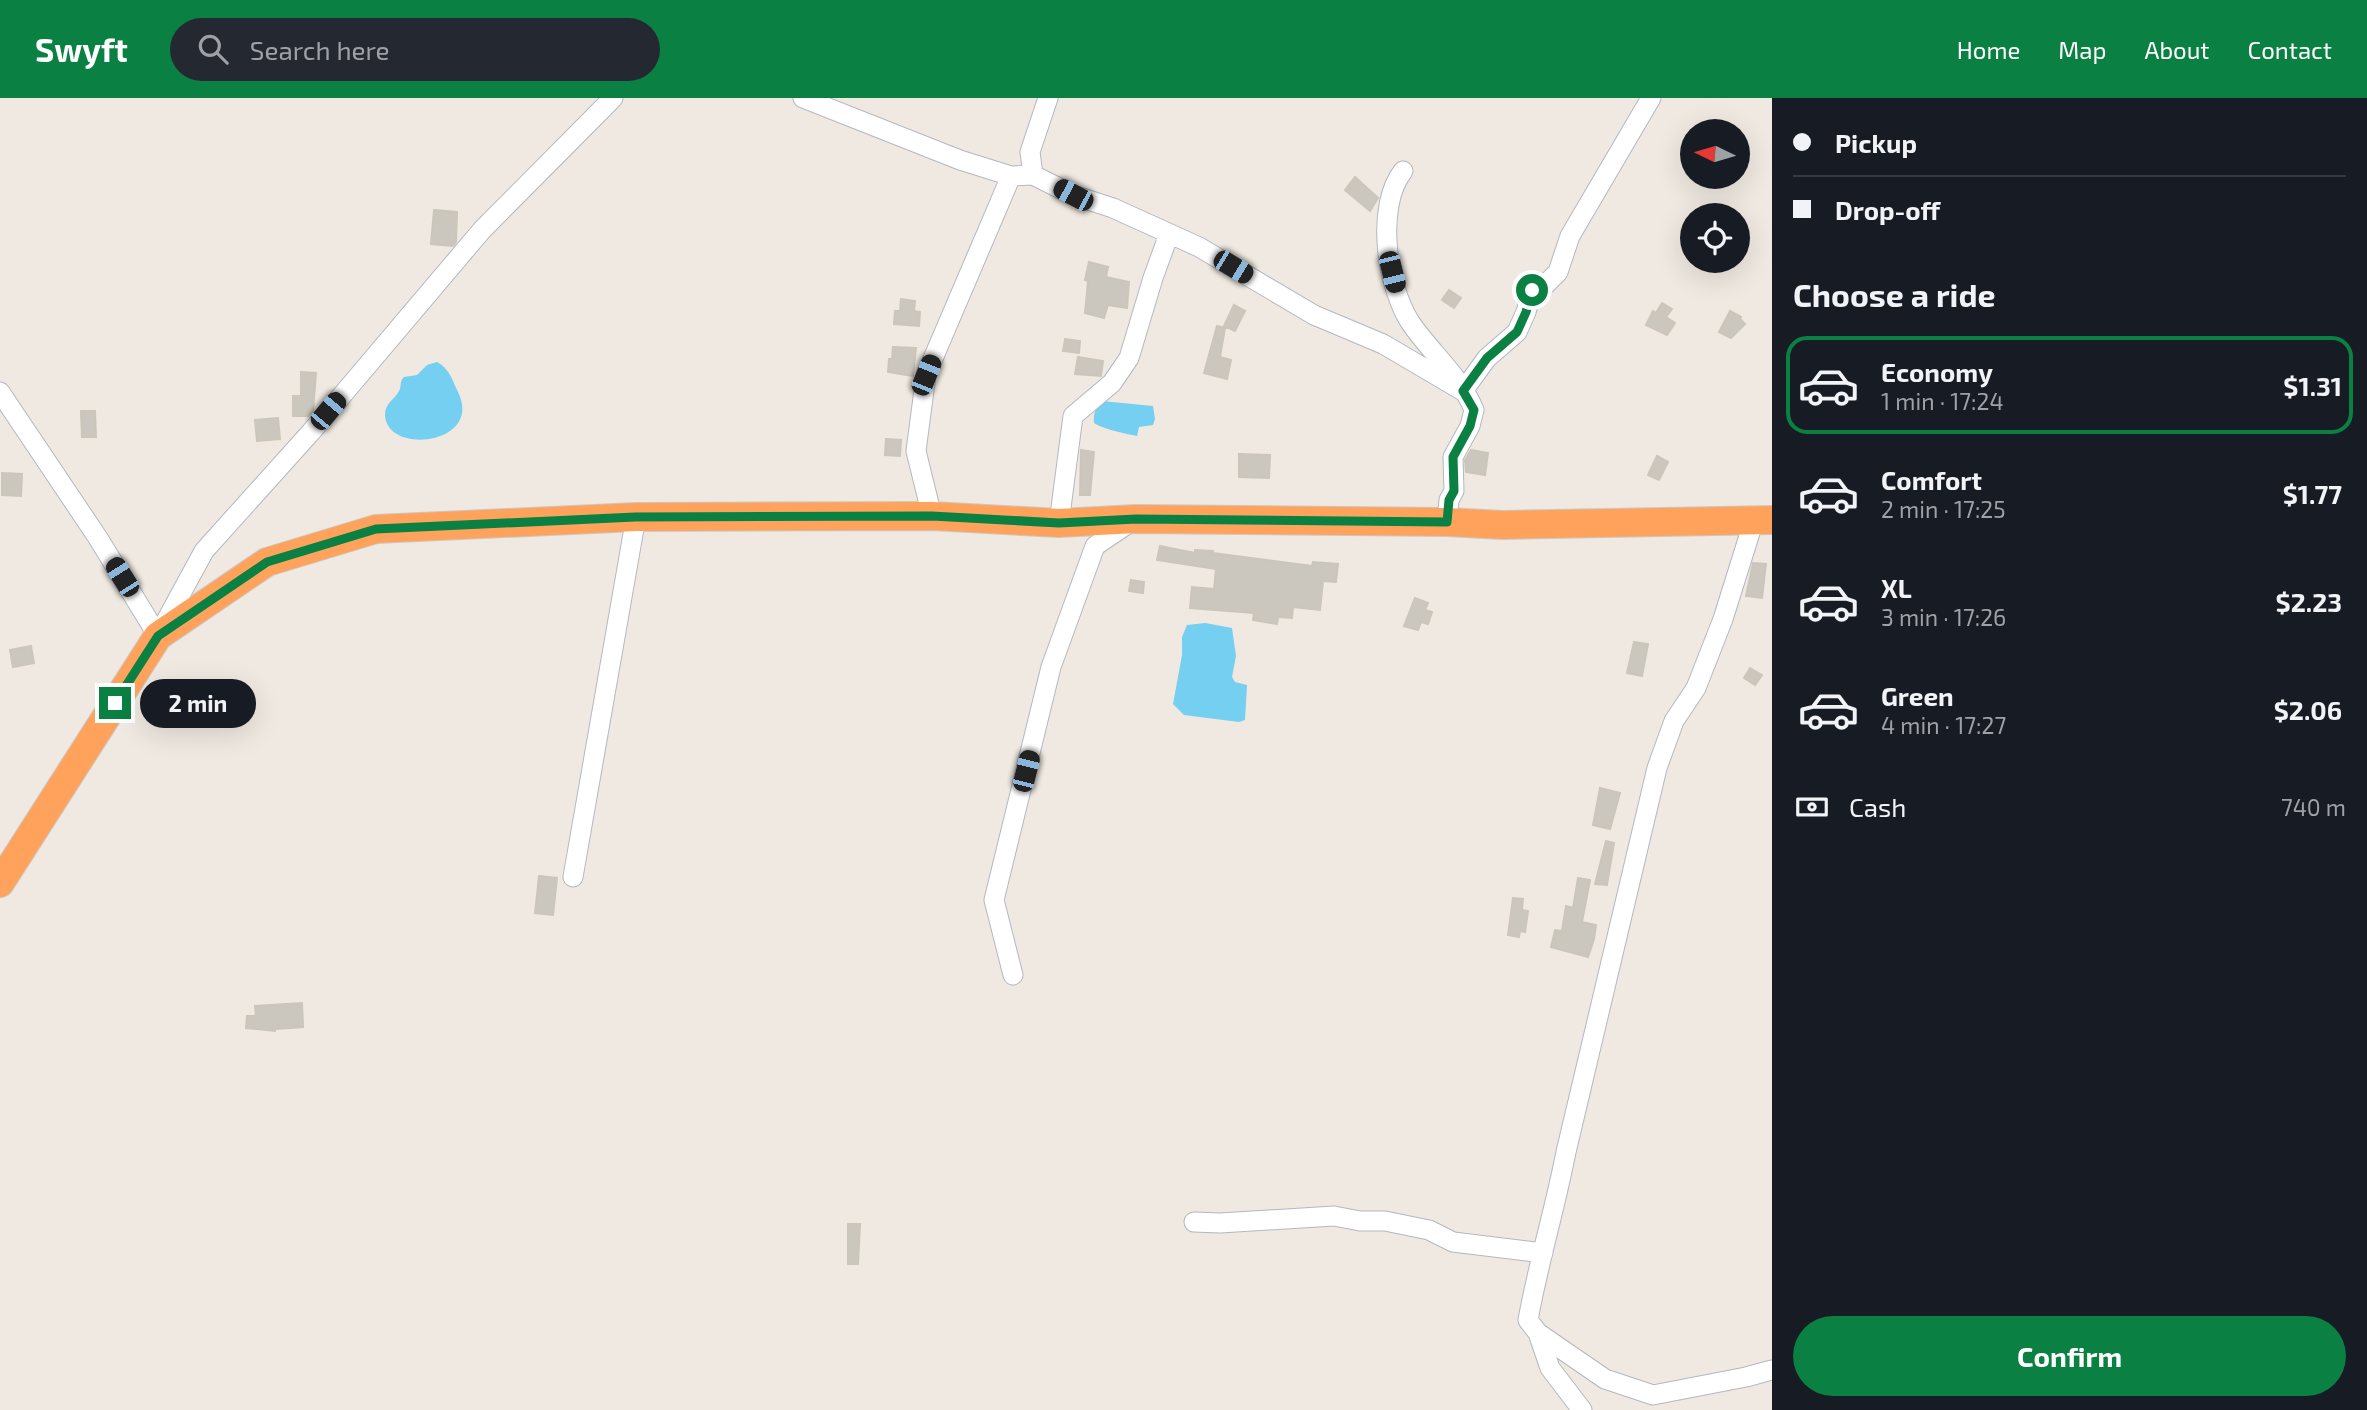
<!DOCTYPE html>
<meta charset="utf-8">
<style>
:root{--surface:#171b24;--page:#242831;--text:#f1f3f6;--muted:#9ea1a6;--line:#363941;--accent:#0b8043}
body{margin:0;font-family:"Exo 2",sans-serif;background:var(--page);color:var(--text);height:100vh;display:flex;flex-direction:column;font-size:26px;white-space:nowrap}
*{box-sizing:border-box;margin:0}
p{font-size:23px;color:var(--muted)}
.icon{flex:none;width:38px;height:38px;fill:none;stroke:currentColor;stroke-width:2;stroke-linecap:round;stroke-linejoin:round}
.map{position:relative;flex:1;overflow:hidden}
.details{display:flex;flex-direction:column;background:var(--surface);width:595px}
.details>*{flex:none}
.top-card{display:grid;align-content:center;height:154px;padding:0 21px;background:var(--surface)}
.needle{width:46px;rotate:275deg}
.fabs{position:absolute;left:1680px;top:21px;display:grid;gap:14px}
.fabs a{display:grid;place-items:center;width:70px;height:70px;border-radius:50%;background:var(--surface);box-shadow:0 7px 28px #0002;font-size:35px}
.end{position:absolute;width:32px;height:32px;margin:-16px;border:9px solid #0b8043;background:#fff;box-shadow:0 0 0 4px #fff}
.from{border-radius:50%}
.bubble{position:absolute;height:49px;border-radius:24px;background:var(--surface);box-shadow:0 7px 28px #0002;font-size:23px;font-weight:700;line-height:49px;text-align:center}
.car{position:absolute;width:21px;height:42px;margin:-21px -10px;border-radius:9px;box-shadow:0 0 5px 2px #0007;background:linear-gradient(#222 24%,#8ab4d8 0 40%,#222 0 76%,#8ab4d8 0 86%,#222 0)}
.top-card b{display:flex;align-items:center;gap:24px;height:66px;font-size:26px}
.top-card b+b{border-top:2px solid var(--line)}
.top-card i{width:18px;height:18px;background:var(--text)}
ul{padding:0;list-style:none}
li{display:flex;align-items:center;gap:21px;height:98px;margin:0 14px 10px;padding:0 7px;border:4px solid transparent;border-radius:21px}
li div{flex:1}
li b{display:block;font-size:26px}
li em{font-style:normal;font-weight:700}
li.selected{border-color:var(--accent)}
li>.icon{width:63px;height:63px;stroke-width:1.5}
h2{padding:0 21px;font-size:32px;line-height:84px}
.pay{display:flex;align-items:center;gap:18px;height:77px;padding:0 21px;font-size:26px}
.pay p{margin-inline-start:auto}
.button{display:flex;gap:14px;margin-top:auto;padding:14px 21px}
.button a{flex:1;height:80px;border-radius:42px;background:var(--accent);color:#fff;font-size:28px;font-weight:700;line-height:80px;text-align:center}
header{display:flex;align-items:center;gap:42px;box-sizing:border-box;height:98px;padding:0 35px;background:var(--accent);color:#fff}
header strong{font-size:33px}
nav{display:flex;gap:38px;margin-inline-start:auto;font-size:24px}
.search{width:490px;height:63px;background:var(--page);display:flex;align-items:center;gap:18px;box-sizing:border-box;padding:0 24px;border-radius:38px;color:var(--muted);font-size:26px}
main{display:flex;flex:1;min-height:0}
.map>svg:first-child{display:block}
</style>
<header>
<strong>Swyft</strong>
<div class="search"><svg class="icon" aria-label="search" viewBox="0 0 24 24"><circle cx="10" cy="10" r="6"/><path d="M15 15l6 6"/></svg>Search here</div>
<nav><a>Home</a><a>Map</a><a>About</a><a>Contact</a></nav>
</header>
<main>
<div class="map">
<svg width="1772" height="1312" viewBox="0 0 1772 1312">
<rect width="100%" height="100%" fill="#efe9e1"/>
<!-- water -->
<path fill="#75cff0" d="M 437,264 C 450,271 452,282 458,294 C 484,347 385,358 385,316 C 385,305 395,301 399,293 C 402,288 399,284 404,279 L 417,277 L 427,267 Z
M 1102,303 L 1153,308 L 1155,321 L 1153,327 L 1139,329 L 1137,338 C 1126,336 1103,331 1094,325 C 1093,315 1096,310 1102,303 Z
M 1205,525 L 1232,530 L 1236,558 L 1232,579 L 1235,584 L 1247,587 L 1245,622 L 1239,624 L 1184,617 L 1173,606 L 1182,557 L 1182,539 L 1187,527 Z"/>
<!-- building -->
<path fill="#cbc7bf" stroke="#cbc5ba" stroke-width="2" d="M 1355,79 L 1378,100 L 1370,113 L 1345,92 Z
M 434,112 L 457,114 L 456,144 L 453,148 L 431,146 Z
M 1089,164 L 1108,169 L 1106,179 L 1129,184 L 1127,210 L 1108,207 L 1104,220 L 1085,215 L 1088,183 L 1085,182 Z
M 1449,192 L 1461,200 L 1454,210 L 1442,202 Z
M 901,201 L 915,203 L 914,213 L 920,214 L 919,228 L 894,226 L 895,213 L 900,213 Z
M 1662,205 L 1672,211 L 1666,219 L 1675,225 L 1667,237 L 1646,227 L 1653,213 L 1656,215 Z
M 1234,207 L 1245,213 L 1235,233 L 1224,228 Z
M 1730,213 L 1741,219 L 1740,221 L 1745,226 L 1731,240 L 1719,234 Z
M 1217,228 L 1225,230 L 1220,259 L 1231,262 L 1227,281 L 1204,275 Z
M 1065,241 L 1080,243 L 1079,255 L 1063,253 Z
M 893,249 L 916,250 L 913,278 L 888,274 L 889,261 L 892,261 Z
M 1078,259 L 1103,263 L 1101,278 L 1075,276 Z
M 301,274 L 316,275 L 313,313 L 308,318 L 293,318 L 293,298 L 301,298 Z
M 81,313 L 95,313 L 96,339 L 82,339 Z
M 278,320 L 280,341 L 257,343 L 255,322 Z
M 886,341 L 901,342 L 900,358 L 885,357 Z
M 1081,352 L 1094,354 L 1090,397 L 1080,397 Z
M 1471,352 L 1488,355 L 1485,377 L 1466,374 L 1465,362 Z
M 1239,356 L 1270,357 L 1269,380 L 1239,379 Z
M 1657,358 L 1668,364 L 1659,382 L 1648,377 Z
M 2,375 L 22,376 L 21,398 L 2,397 Z
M 1160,448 L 1195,455 L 1195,452 L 1213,453 L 1213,455 L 1312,468 L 1313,464 L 1338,466 L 1336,484 L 1323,483 L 1320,512 L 1293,509 L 1292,520 L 1278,519 L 1277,526 L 1253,522 L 1254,515 L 1190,510 L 1192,489 L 1214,491 L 1216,471 L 1157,462 Z
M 1753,465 L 1766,466 L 1762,500 L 1746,498 Z
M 1131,482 L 1144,484 L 1143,495 L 1129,493 Z
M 1415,500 L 1428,505 L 1425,512 L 1432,514 L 1428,526 L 1421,524 L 1418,532 L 1404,528 Z
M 1634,544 L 1648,546 L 1642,578 L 1627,575 Z
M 31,548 L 34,565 L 13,569 L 10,552 Z
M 1750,570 L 1762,577 L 1755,587 L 1744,580 Z
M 1600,690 L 1620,695 L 1610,731 L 1593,727 Z
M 1606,743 L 1614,745 L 1607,787 L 1595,786 Z
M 539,778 L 557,780 L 553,817 L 535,815 Z
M 1578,780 L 1590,782 L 1582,824 L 1596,827 L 1594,841 L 1588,859 L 1551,849 L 1555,832 L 1562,833 L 1566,808 L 1573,810 Z
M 1513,800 L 1523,801 L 1522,812 L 1528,813 L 1525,834 L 1520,833 L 1519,839 L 1508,837 Z
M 302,905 L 303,929 L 275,931 L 275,933 L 246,930 L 247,918 L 256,918 L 255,908 Z
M 848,1126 L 860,1126 L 858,1166 L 848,1166 Z"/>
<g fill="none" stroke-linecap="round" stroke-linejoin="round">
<defs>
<path id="minor" d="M 803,0 L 960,62 L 1011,78 L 1033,77 L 1073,97 L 1113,110 L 1199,149 L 1314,217 L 1383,246 L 1463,293 L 1487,260 L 1517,234 L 1526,214 L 1532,193 L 1543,189 L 1558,174 L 1570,138 L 1651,0
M 1403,73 C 1375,109 1387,188 1410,224 C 1430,254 1461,279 1474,312 L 1470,328 L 1453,359 L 1454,393 L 1449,402 L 1447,424
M 1033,77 L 1030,54 L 1048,0
M 0,294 L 98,440 L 158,538
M 932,418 L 916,353 L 926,277 L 1011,78
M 1754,422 L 1723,521 L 1696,590 L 1674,623 L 1657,670 L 1566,1054 C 1555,1111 1538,1166 1528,1222 L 1538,1235 L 1605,1281 L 1653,1297 L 1746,1279 L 1772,1272
M 1059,425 L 1073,318 L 1112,285 L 1129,260 L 1153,180 L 1169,136
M 160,534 L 204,453 L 311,334 L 482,132 L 613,0
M 573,779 L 636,419
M 1013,877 L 994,802 L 1051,569 L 1095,448 L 1132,423
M 1194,1124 L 1220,1125 L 1334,1118 L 1360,1123 L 1385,1123 L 1429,1132 L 1453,1144 L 1543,1155
M 1538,1235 L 1550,1270 L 1582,1312"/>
<path id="highway" d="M 0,785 L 158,538 L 267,464 L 376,431 L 636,419 L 932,418 L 1059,425 L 1136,421 L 1447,424 L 1503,427 L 1772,422"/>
</defs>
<!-- minor casing -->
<use href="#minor" stroke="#b4b7c1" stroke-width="21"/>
<!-- highway casing -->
<use href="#highway" stroke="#c9c9c9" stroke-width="30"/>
<!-- minor -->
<use href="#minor" stroke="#fff" stroke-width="19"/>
<!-- highway -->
<use href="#highway" stroke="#ffa35c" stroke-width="28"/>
</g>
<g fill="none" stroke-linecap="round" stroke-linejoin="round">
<!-- route -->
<path stroke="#0b8043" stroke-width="9" d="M 115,605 L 158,538 L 267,464 L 376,431 L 635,419 L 932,418 L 1059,425 L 1136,421 L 1447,424 L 1449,402 L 1454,393 L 1453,359 L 1470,328 L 1474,312 L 1463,293 L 1487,260 L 1517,234 L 1526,214 L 1532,192"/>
</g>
</svg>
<div class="fabs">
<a><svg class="needle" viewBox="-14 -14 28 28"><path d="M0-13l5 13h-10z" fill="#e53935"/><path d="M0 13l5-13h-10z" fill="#9ea1a6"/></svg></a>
<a><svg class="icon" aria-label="locate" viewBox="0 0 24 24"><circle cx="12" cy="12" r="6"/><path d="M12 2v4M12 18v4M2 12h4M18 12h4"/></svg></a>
</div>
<i class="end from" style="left:1532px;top:192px"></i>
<i class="end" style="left:115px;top:605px"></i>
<div class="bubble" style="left:140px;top:581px;width:116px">2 min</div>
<i class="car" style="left:1073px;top:97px;rotate:298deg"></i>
<i class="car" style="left:1233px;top:169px;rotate:121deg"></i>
<i class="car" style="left:1392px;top:174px;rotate:166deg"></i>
<i class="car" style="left:926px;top:277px;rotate:22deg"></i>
<i class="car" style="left:328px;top:313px;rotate:40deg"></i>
<i class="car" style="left:122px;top:479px;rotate:328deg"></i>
<i class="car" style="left:1026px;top:673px;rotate:14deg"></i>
</div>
<section class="details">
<div class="top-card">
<b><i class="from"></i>Pickup</b>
<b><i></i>Drop-off</b>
</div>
<h2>Choose a ride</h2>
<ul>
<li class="selected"><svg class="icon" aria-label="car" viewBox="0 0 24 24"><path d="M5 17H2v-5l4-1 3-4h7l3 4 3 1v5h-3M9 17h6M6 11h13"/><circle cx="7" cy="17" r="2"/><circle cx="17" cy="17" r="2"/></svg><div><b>Economy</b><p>1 min · 17:24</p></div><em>$1.31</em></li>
<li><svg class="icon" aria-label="car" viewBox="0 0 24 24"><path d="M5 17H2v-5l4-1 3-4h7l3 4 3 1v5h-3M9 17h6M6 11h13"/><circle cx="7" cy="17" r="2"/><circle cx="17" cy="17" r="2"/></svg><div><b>Comfort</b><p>2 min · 17:25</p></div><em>$1.77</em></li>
<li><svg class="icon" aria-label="car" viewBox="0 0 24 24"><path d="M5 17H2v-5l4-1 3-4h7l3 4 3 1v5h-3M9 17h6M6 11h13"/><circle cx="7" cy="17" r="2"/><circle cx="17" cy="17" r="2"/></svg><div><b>XL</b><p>3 min · 17:26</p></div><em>$2.23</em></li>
<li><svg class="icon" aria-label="car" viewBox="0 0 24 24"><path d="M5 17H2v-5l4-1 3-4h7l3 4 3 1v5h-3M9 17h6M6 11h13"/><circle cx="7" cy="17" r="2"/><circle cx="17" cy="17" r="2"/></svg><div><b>Green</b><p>4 min · 17:27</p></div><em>$2.06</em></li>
</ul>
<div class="pay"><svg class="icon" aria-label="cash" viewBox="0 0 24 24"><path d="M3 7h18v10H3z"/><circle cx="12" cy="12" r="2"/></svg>Cash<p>740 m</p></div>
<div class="button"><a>Confirm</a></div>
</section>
</main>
